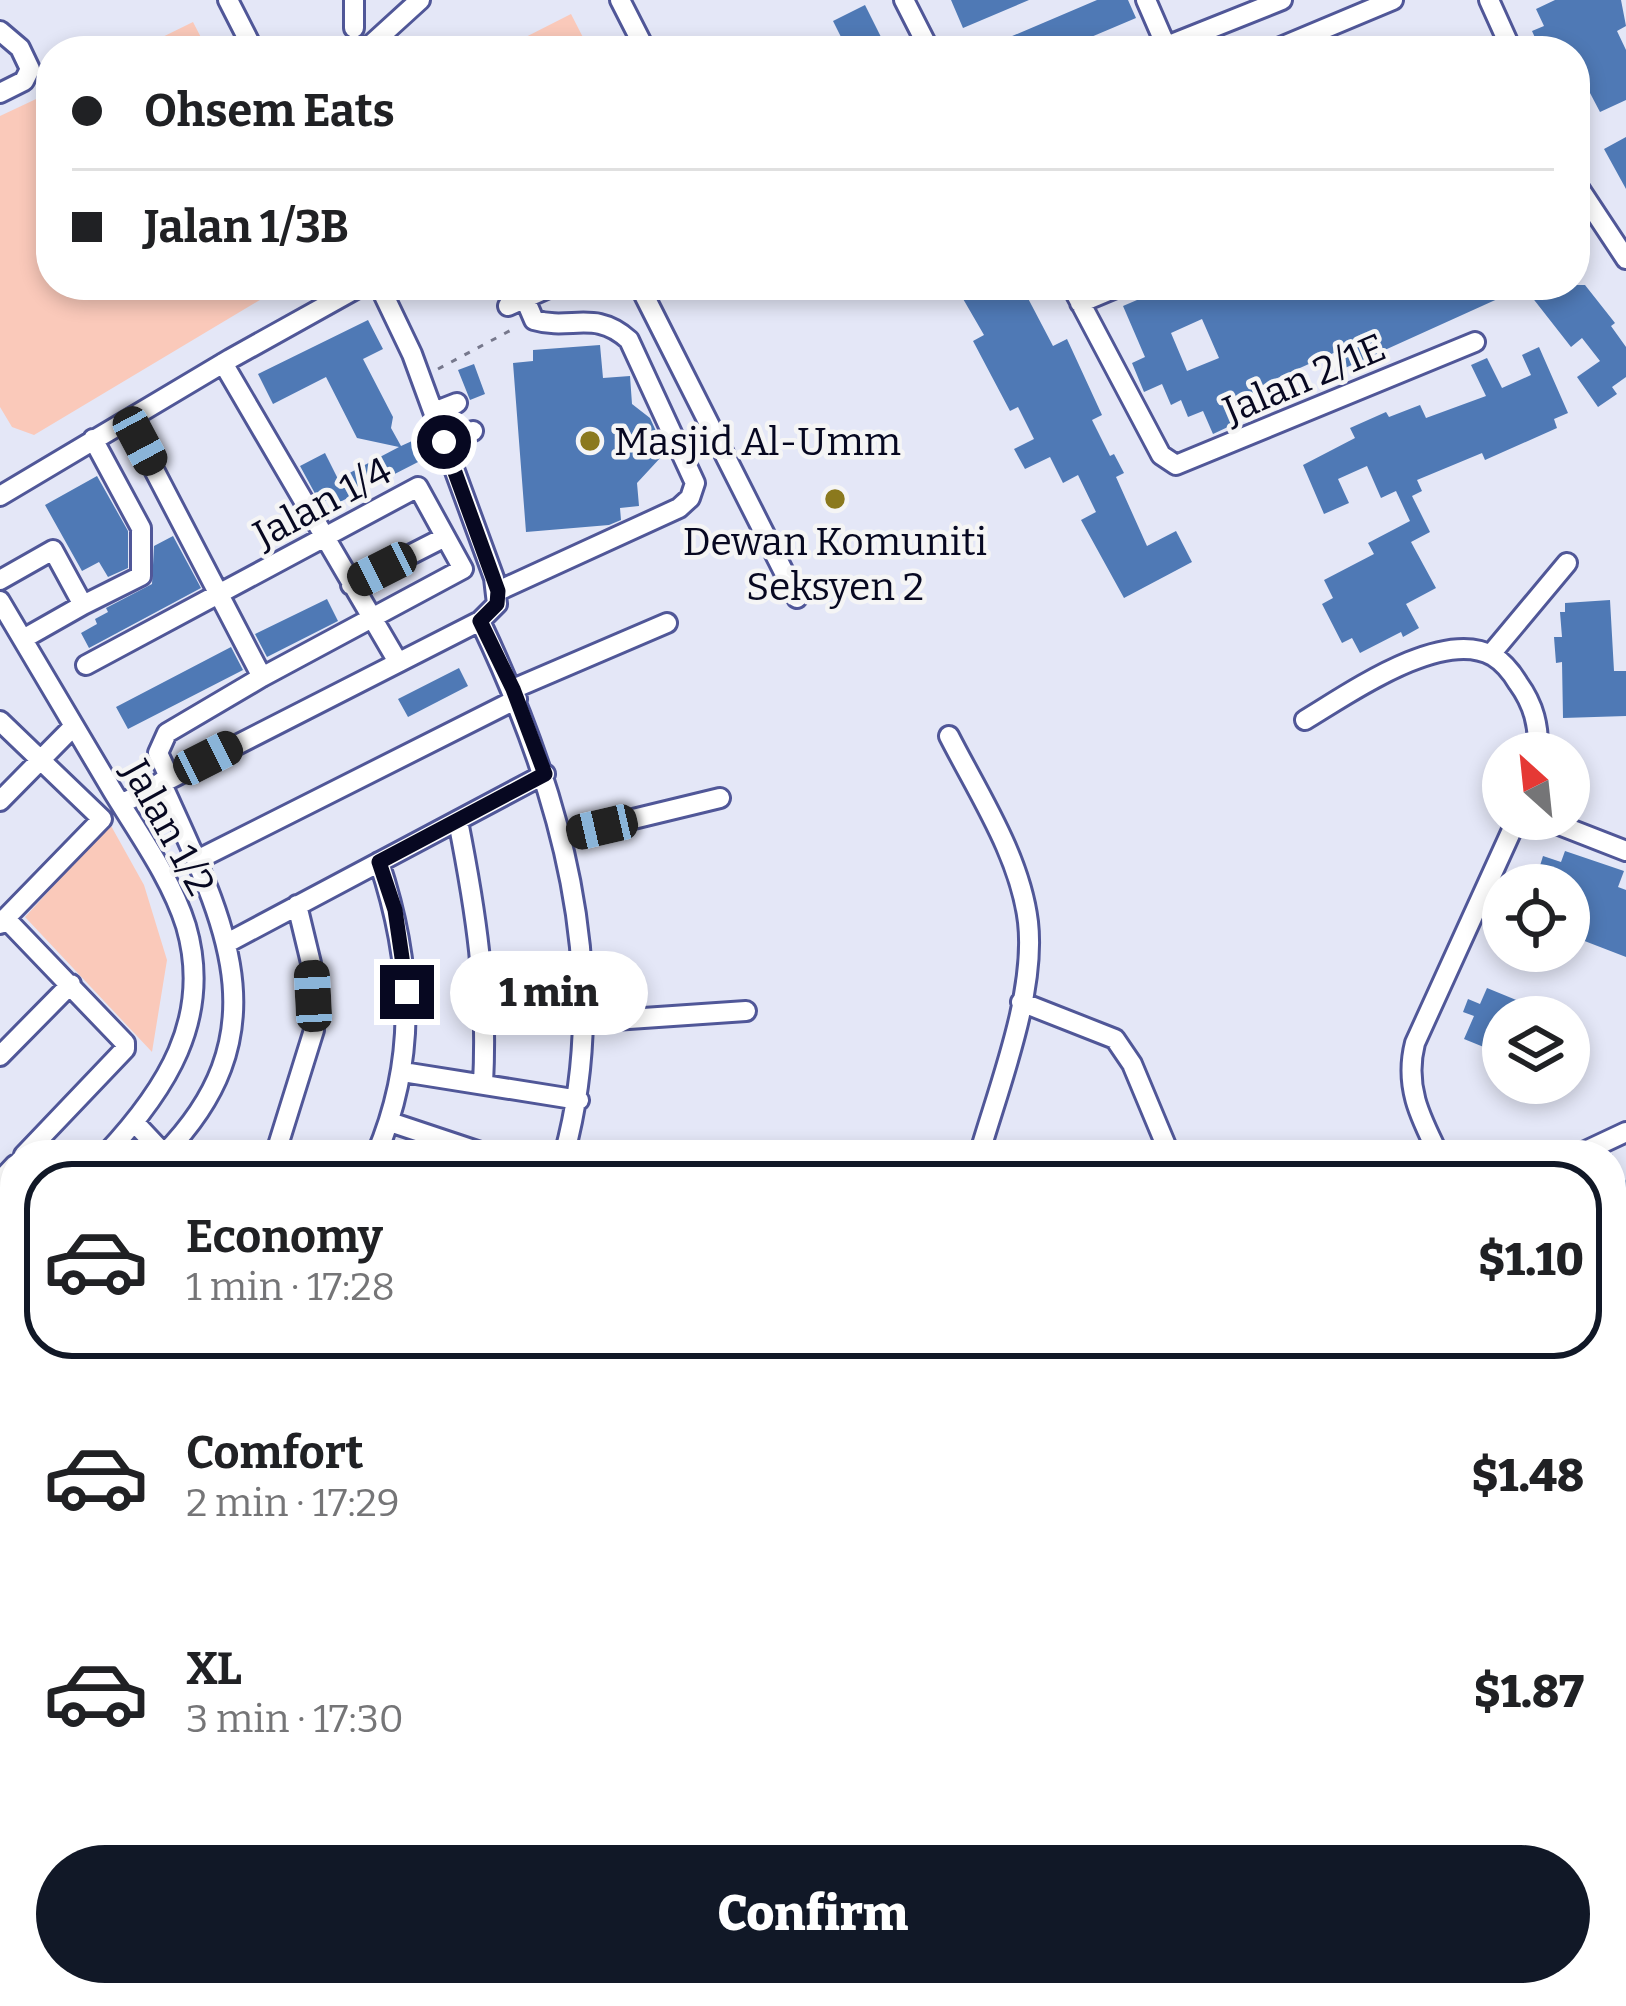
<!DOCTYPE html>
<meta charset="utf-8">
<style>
:root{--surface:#fff;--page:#f6f6f6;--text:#202124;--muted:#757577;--line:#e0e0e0;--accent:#111827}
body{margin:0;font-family:Bitter,serif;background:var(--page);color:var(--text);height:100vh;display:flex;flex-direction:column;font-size:45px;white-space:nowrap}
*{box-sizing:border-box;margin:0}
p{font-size:39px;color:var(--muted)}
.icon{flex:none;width:66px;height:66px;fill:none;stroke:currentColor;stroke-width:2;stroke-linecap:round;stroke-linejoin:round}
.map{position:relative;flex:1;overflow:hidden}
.sheet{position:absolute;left:0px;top:1140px;width:1626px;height:867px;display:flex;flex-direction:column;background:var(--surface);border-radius:48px 48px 0 0;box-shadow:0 6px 18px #0003}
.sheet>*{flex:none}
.hud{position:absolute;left:36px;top:36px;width:1554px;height:264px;border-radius:48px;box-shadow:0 6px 18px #0003;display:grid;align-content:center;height:264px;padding:0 36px;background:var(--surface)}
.needle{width:78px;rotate:333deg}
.tools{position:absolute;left:1482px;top:732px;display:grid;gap:24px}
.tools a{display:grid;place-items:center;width:108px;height:108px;border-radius:50%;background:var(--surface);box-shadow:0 6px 18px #0003;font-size:60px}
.end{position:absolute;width:54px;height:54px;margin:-27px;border:15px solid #070821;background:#fff;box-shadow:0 0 0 6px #fff}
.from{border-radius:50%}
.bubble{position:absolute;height:84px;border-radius:42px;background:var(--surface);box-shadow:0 6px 18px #0003;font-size:39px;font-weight:800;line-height:84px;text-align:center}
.car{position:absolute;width:36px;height:72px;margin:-36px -18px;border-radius:15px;box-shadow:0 0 9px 3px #0007;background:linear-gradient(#222 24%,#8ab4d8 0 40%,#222 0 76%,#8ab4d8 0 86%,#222 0)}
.hud b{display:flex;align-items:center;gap:42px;height:114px;font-size:45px}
.hud b+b{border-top:3px solid var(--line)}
.hud i{width:30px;height:30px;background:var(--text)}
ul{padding:21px 0 0;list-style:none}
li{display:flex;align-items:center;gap:36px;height:198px;margin:0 24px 18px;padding:0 12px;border:6px solid transparent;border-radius:48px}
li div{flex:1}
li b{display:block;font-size:45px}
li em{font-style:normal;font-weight:800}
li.selected{border-color:var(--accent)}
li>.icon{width:108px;height:108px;stroke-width:1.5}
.cta{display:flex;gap:24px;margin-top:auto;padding:24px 36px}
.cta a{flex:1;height:138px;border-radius:72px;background:var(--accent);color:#fff;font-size:48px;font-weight:800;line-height:138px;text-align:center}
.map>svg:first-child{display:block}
</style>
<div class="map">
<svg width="1626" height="2006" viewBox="0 0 1626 2006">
<rect width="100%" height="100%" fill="#e4e7f7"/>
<!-- green -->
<path fill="#fac9ba" d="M 571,14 L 590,51 L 498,51 Z
M 193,22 L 208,51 L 134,51 Z
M 51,92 L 51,285 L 285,285 L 34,435 L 12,427 L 0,407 L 0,116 Z
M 110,824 L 144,885 L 167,960 L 152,1052 L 25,917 Z"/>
<!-- building -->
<path fill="#4f79b5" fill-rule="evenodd" d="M 951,0 L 1029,0 L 963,28 Z
M 1097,0 L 1128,0 L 1136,18 L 1058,51 L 977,51 Z
M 1555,0 L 1621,0 L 1626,26 L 1617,31 L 1626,50 L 1626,100 L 1600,112 L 1590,93 L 1579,99 L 1575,90 L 1575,79 L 1582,75 L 1575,51 L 1541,51 L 1532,31 L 1544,26 L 1536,9 Z
M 865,5 L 888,51 L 848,51 L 833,21 Z
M 1626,137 L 1626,189 L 1604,149 Z
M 955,285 L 1021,285 L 1053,346 L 1067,339 L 1102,415 L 1092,420 L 1110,456 L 1114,454 L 1124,473 L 1116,477 L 1147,546 L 1176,531 L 1192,562 L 1124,598 L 1081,520 L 1096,512 L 1078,475 L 1063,483 L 1050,457 L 1025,469 L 1014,449 L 1034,439 L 1018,407 L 1010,411 L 973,341 L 984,335 Z
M 1172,285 L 1180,293 L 1198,285 L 1585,285 L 1615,323 L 1611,326 L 1626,347 L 1626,377 L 1612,387 L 1617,394 L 1598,407 L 1577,377 L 1600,361 L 1582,338 L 1571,347 L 1524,287 L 1345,368 L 1338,351 L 1273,380 L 1283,401 L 1213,434 L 1203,411 L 1188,417 L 1181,400 L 1171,405 L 1162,384 L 1144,392 L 1132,363 L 1145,357 L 1123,306 ZM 1202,319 L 1219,358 L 1187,371 L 1171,333 Z
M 368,320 L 383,349 L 363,359 L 393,417 L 391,428 L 401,446 L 412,441 L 422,460 L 338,503 L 318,499 L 300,466 L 325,453 L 338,479 L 399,447 L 357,438 L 326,377 L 273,404 L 258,374 Z
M 600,345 L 603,378 L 630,376 L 632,404 L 650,418 L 661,442 L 662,456 L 637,483 L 639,506 L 620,508 L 621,520 L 609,525 L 526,532 L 513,363 L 533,361 L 533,350 Z
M 1539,347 L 1568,413 L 1554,419 L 1557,428 L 1485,460 L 1482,453 L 1417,480 L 1422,491 L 1412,496 L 1430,532 L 1411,542 L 1436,588 L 1406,604 L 1419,628 L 1403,637 L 1401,632 L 1360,653 L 1352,638 L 1342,643 L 1322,604 L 1333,598 L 1324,580 L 1374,554 L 1368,543 L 1410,521 L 1396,491 L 1381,498 L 1367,466 L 1338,479 L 1349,503 L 1324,514 L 1303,465 L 1355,438 L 1350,428 L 1386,412 L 1389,417 L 1420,405 L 1426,418 L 1486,396 L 1471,365 L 1487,358 L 1502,388 L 1531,375 L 1522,355 Z
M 474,364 L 485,394 L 470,400 L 458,370 Z
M 97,476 L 128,531 L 128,568 L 108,577 L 99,562 L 82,571 L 45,505 Z
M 173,536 L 201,588 L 89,648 L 81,633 L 97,624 L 95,619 L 108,612 L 106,608 L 152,584 L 154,546 Z
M 327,599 L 338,621 L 267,657 L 255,634 Z
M 1610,600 L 1614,671 L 1626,671 L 1626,716 L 1563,718 L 1562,662 L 1556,663 L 1554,637 L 1562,637 L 1560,612 L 1565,612 L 1565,603 Z
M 231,647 L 243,670 L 128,729 L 116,707 Z
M 459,668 L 468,686 L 408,717 L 398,699 Z
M 1565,851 L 1624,871 L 1618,887 L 1626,890 L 1626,957 L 1569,935 L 1569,885 L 1534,885 L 1543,856 L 1561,862 Z
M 1487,988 L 1558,1017 L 1503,1017 L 1503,1048 L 1499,1046 L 1496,1052 L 1464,1039 L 1474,1016 L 1463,1012 L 1468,999 L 1480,1004 Z
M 1612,1154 L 1626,1181 L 1626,1220 L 1611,1227 Z
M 1626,1389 L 1626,1477 L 1611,1457 L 1611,1400 Z
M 931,1992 L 1038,1992 L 1053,2001 L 1052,2006 L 957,2006 Z"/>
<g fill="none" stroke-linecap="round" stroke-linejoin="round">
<defs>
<path id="minor" d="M 228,0 L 254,51
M 354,0 L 354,28
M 620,0 L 646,51
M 904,0 L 930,51
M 1146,0 L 1166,46
M 1489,0 L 1512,51
M 0,31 L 20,48 L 30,69 L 24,81 L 0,93
M 364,51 L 420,0
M 1154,51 L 1282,0
M 1271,51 L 1393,0
M 1575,182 L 1626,259
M 639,285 L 797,598
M 1071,285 L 1161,455 L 1176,465 L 1475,342
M 1080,303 L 1123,285
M 508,306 L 555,285
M 223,363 L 398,662
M 434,412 L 457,403
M 139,441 L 262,677
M 444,442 L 473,431
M 0,496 L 230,359 L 363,285
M 0,580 L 53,550 L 83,605 L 141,576 L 141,528 L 93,439
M 351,585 L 445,537
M 498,591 L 679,508 L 690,498 L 695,483 L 629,340 C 595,309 571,331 534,320 L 525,299
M 0,601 C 38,664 75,727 112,790 C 138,833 171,878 186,926 C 213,1019 165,1091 105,1155
M 480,621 C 559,787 614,972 564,1155
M 23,639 L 83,605
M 1491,654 L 1567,563
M 86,665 L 418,487 L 463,569 L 262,677 L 167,733 L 158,753 L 169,777
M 513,689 L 667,623
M 1305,720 C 1347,695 1442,627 1493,656 C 1503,662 1512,673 1518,683 C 1534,705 1539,726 1538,753
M 0,721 L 102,819 L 0,924
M 949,736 C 978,793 1020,856 1028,922 C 1036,993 999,1086 979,1155
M 161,782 C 222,917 286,1029 164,1154
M 0,801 L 74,726
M 121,804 L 480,621 L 497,604 L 494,578 L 412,354 L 379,285
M 1544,819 L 1626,851
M 458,821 C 476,912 488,990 483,1084
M 563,836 L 720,798
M 197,860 L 517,699
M 5,918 L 125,1043 L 125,1049 L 24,1155
M 229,942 L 545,774
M 1021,1002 L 1115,1039 L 1132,1064 L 1170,1155
M 585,1022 L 746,1011
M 0,1056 L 71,984
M 403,1072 L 579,1100
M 390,1122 L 489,1155
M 135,1123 L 165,1155
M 275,1155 L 314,1030 L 311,963 L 297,905
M 376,1155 C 418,1057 412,961 379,862
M 1439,1155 C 1420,1117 1404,1086 1415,1043 L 1517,819
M 1577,1155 L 1626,1132
M 0,1181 L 15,1165
M 0,1267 L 15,1250
M 0,1287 L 15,1300
M 0,1340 L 15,1316
M 1611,1362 L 1626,1350
M 0,1468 L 15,1477
M 1611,1502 L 1626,1520
M 0,1730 L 15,1739
M 1611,1753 C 1626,1779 1626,1801 1611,1826
M 0,1918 L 15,1927
M 409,1992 L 431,2006
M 872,1992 L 885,2006
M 1307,1992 L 1331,2006
M 43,2006 L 52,1992
M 237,2006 L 246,1992
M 478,2006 L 487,1992
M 1065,2006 L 1074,1992
M 1506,2006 L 1514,1992"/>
<path id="major" d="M 0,1560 L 15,1569
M 0,1593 L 15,1602
M 658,1992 L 680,2006
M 716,1992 L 739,2006"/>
</defs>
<!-- minor casing -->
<use href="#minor" stroke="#505798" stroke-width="24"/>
<!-- major casing -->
<use href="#major" stroke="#c8c9ce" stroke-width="30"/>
<!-- path -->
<path stroke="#76788c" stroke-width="3" stroke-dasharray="6 9" stroke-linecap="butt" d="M 438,369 L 515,328"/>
<!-- minor -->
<use href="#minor" stroke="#fff" stroke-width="18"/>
<!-- major -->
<use href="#major" stroke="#e5d589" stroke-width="24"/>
</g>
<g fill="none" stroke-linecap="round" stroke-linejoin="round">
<!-- route -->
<path stroke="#070821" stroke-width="15" d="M 407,992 L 395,910 L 379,862 L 545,774 L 513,689 L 480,621 L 497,604 L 498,591 L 444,442"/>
</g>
<!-- markers -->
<g fill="#8b791d" stroke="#f5f5f5" stroke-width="4.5">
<circle cx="590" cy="441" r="12"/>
<circle cx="835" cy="499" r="12"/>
</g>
<g text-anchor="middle" stroke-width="9" stroke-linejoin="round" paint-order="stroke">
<!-- street labels -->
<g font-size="39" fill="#070821" stroke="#f5f5f5">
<text transform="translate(1304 378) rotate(-23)" y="14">Jalan 2/1E</text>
<text transform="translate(322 502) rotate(-28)" y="14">Jalan 1/4</text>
<text transform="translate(169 827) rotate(61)" y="14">Jalan 1/2</text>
</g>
<!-- poi labels -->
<g font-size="39" fill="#070821" stroke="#f5f5f5" text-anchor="start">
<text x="614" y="455">Masjid Al-Umm</text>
<text x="835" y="555" text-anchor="middle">Dewan Komuniti<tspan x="835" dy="45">Seksyen 2</tspan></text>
</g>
</g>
</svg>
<div class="tools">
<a><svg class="needle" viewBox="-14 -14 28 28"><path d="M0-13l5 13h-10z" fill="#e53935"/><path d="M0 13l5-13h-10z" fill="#757577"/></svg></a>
<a><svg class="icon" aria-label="locate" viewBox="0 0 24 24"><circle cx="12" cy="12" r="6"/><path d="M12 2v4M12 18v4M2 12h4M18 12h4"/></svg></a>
<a><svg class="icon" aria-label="layers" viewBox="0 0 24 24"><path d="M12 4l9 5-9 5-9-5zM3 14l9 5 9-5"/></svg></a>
</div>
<i class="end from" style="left:444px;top:442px"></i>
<i class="end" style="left:407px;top:992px"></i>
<div class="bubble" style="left:450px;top:951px;width:198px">1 min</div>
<i class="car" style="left:140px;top:441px;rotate:152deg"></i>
<i class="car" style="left:382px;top:569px;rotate:243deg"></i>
<i class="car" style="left:208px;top:758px;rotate:63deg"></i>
<i class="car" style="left:602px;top:827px;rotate:257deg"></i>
<i class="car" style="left:313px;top:996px;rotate:357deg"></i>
<div class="hud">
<b><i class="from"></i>Ohsem Eats</b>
<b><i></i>Jalan 1/3B</b>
</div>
<section class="sheet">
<ul>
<li class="selected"><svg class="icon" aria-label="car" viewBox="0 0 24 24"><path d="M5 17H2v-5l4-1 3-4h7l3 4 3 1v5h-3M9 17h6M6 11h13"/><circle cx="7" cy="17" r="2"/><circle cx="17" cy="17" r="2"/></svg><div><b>Economy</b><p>1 min · 17:28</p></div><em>$1.10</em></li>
<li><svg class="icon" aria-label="car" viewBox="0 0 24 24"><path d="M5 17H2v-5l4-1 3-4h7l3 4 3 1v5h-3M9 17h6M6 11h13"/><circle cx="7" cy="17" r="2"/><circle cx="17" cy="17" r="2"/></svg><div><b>Comfort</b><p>2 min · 17:29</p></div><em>$1.48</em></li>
<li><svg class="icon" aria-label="car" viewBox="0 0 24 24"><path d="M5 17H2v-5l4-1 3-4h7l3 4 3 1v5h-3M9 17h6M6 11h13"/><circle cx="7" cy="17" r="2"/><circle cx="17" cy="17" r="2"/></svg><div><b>XL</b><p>3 min · 17:30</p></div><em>$1.87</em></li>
</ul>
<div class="cta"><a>Confirm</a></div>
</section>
</div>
